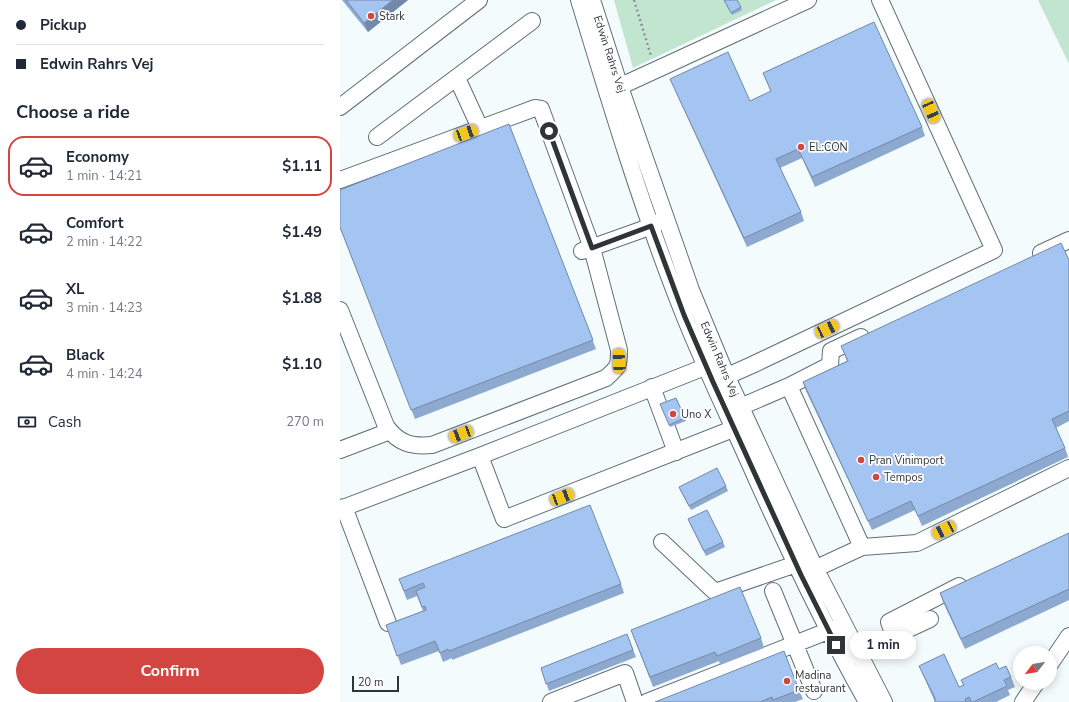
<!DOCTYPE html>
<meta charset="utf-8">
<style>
:root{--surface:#fff;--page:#f6f6f7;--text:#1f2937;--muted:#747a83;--line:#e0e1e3;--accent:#d34540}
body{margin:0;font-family:"Nunito Sans",sans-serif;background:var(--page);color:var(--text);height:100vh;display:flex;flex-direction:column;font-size:15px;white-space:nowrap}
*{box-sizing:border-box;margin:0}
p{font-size:13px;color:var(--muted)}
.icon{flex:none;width:22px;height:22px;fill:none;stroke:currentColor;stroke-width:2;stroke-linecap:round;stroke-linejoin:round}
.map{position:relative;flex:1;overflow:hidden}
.drawer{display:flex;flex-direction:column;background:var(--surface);width:340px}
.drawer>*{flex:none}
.hud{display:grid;align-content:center;height:88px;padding:0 16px;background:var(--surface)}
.needle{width:26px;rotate:239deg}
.controls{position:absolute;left:673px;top:646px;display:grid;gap:8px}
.controls a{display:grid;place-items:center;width:44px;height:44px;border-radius:50%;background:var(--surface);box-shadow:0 2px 10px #0003;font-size:20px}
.scale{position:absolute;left:12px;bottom:10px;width:47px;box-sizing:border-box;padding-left:4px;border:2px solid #2e3537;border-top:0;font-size:11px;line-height:14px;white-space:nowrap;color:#2e3537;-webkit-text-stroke:3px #fff;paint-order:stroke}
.end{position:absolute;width:18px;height:18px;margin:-9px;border:5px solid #2e3537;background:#fff;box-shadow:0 0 0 2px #fff}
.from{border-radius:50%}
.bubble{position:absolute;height:28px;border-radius:14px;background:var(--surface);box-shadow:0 2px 10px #0003;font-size:13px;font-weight:700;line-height:28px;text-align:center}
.car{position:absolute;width:12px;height:24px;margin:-12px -6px;border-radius:5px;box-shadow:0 0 3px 1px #0007;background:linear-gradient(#f5c518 24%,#345 0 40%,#f5c518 0 76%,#345 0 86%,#f5c518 0)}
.hud b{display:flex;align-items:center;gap:14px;height:38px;font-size:15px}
.hud b+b{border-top:1px solid var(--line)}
.hud i{width:10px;height:10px;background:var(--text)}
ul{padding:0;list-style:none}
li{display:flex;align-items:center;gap:12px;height:60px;margin:0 8px 6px;padding:0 8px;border:2px solid transparent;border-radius:16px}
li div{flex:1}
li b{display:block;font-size:15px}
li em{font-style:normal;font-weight:700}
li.current{border-color:var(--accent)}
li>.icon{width:36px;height:36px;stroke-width:1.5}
h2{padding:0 16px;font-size:18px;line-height:48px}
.pay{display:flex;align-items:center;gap:10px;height:44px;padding:0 16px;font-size:15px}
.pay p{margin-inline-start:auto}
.action{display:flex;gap:8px;margin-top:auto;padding:8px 16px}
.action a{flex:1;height:46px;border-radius:24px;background:var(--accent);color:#fff;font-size:16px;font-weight:700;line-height:46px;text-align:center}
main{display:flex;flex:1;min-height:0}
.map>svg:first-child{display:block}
</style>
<main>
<section class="drawer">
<div class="hud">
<b><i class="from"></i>Pickup</b>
<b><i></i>Edwin Rahrs Vej</b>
</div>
<h2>Choose a ride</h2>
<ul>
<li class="current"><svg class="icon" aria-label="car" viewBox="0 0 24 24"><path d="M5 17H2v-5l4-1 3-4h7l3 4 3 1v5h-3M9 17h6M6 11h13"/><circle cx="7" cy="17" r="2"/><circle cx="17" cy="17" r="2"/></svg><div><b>Economy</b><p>1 min · 14:21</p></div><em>$1.11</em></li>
<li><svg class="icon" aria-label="car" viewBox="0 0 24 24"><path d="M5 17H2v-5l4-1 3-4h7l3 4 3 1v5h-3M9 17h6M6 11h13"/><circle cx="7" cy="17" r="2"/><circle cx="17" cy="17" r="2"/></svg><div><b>Comfort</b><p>2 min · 14:22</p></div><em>$1.49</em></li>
<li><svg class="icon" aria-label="car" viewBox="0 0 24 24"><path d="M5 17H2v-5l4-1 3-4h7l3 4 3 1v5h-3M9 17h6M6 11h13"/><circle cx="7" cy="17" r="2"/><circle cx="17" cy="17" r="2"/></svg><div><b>XL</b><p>3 min · 14:23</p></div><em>$1.88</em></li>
<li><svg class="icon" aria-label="car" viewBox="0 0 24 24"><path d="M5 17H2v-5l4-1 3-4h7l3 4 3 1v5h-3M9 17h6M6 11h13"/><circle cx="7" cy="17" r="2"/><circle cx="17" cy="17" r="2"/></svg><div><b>Black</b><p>4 min · 14:24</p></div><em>$1.10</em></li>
</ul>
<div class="pay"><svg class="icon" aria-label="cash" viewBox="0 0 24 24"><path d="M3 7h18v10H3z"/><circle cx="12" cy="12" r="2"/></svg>Cash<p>270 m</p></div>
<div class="action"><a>Confirm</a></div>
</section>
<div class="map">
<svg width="729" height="702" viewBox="0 0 729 702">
<rect width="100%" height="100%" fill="#f4fbfd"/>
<!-- green -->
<path fill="#c2e5d0" d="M 274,0 L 436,0 L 293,68 Z
M 698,0 L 729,0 L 729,64 Z"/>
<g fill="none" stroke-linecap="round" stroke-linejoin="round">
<defs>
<path id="minor" d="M 239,0 C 271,106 303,212 344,315 C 364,365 387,413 409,462 C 445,543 483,624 527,702
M 252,0 L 280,87 L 351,290 L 387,377 L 475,568 L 544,702
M 117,78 L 140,128
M 270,91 L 468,0
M 0,107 L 139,0
M 37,137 L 192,21
M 0,180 L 195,108 L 201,109 L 252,248 L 279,350 C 279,367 278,367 266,378 L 92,445 C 71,447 58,443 46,426 L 0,310
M 242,251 L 301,230 L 321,221
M 701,253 L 729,240
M 376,381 L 412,365 L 654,250 L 540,0
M 449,386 L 490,365 L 491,351 L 521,337
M 312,387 L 336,452
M 391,411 L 449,386 L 522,547 L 466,573
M 0,450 L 50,431
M 140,456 L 164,519 L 403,425
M 4,507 L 48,623
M 0,509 L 140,456 L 375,363
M 322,542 L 375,592 L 465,561
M 522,547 L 577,543 L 729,468
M 433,591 L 474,691
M 554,636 L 549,622 L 619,586
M 508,657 L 590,619
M 710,664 L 729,636
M 211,702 L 285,673 L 295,702
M 307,702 L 498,627
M 683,702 L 696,683"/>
</defs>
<!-- minor casing -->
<use href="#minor" stroke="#617076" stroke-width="18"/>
<!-- path -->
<path stroke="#8b9294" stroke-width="2.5" stroke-dasharray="2 3" stroke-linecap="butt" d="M 294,0 L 311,56"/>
<!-- minor -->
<use href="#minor" stroke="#fff" stroke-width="16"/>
</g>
<!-- wall -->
<path fill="#8da9cf" d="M 2,0 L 68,0 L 28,32 Z
M 384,0 L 401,7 L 402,10 L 392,15 Z
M 423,73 L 582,127 L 585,136 L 475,187 L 462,158 L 440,168 L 461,212 L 464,221 L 407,247 L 334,88 L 330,79 L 410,101 L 431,92 Z
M 169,124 L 256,349 L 75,419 L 0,228 Z
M 729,260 L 729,421 L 716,428 L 725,448 L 728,457 L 582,526 L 575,510 L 532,530 L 466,391 L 463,382 L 507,361 L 501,346 Z
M 336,398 L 346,421 L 330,427 L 320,404 Z
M 386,486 L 388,491 L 351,510 L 341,492 L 339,487 Z
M 348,519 L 383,542 L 385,547 L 366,556 L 350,524 Z
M 729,533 L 729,600 L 625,649 L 603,602 L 600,593 Z
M 59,579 L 281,584 L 284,593 L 112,660 L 112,658 L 103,662 L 99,651 L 61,665 L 46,625 L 83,611 L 77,596 L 67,600 Z
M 291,630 L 421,638 L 424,648 L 380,665 L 379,661 L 313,687 Z
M 287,634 L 296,657 L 209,691 L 201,668 Z
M 579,666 L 619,687 L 623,685 L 621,680 L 671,677 L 675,687 L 668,690 L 670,695 L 656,702 L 595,702 Z
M 459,690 L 463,699 L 455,702 L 315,702 Z"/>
<!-- shaded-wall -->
<path fill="#7389a9" d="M 53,0 L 68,0 L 28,32 L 24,23 Z"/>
<!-- building -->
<path fill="#a4c4f1" stroke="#7389a9" d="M 6,0 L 53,0 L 24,23 Z
M 384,0 L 397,0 L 401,7 L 391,13 Z
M 534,22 L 582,127 L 472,177 L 458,149 L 436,159 L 461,212 L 404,238 L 330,79 L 388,52 L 410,101 L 431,91 L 423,73 Z
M 169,124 L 253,340 L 71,410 L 0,227 L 0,190 Z
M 721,243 L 729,260 L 729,411 L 712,419 L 725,448 L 578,516 L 571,501 L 528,521 L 463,382 L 508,361 L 501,346 Z
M 336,398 L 345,418 L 329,425 L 320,404 Z
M 377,468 L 386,486 L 349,506 L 339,487 Z
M 250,505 L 281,584 L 109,651 L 108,649 L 100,653 L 95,641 L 57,656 L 46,625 L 86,610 L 85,606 L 82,607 L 76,591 L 85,587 L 83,583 L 64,591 L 59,579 Z
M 367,510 L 383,542 L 364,551 L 348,519 Z
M 729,533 L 729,589 L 621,639 L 600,593 Z
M 400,587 L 421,638 L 377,656 L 375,652 L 310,677 L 291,630 Z
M 287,634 L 293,650 L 206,684 L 201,668 Z
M 444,651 L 459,690 L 433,700 L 432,697 L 420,702 L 315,702 Z
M 604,654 L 619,687 L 624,685 L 621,680 L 656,663 L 659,669 L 666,666 L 671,677 L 664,680 L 667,686 L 633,702 L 632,702 L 629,697 L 625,699 L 626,702 L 595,702 L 595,698 L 579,666 Z"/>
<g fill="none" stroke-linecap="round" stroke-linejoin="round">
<!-- route -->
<path stroke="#2e3537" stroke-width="5" d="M 209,131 L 252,248 L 311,226 L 344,315 L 373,382 L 461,575 L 496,645"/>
</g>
<!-- markers -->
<g fill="#d34540" stroke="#fff" stroke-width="1.5">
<circle cx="31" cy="16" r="4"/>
<circle cx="461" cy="147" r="4"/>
<circle cx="333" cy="414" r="4"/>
<circle cx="521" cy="460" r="4"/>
<circle cx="536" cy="477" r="4"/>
<circle cx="447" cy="681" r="4"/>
</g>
<g text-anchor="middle" stroke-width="3.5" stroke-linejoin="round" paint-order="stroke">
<!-- poi labels -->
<g font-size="11" fill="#2e3537" stroke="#fff" text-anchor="start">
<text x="39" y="20">Stark</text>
<text x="469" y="151">EL:CON</text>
<text x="341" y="418">Uno X</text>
<text x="529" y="464">Pran Vinimport</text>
<text x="544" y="481">Tempos</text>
<text x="455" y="679">Madina<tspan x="455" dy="13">restaurant</tspan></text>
</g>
<!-- street labels -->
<g font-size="11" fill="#2e3537" stroke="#fff">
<text transform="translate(270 54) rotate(72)" y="4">Edwin Rahrs Vej</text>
<text transform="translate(380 359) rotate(67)" y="4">Edwin Rahrs Vej</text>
</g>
</g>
</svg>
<div class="controls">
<a><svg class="needle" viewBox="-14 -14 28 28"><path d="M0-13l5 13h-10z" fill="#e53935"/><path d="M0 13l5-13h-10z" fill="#747a83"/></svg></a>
</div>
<div class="scale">20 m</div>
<i class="end from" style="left:209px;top:131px"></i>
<i class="end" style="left:496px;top:645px"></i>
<div class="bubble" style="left:510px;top:631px;width:66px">1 min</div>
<i class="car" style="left:591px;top:111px;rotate:156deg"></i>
<i class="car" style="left:126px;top:133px;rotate:70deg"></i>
<i class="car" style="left:487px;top:329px;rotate:65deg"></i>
<i class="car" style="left:279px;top:361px;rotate:358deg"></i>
<i class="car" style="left:121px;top:434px;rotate:249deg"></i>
<i class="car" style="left:222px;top:497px;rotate:69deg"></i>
<i class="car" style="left:604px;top:530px;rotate:244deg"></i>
</div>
</main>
